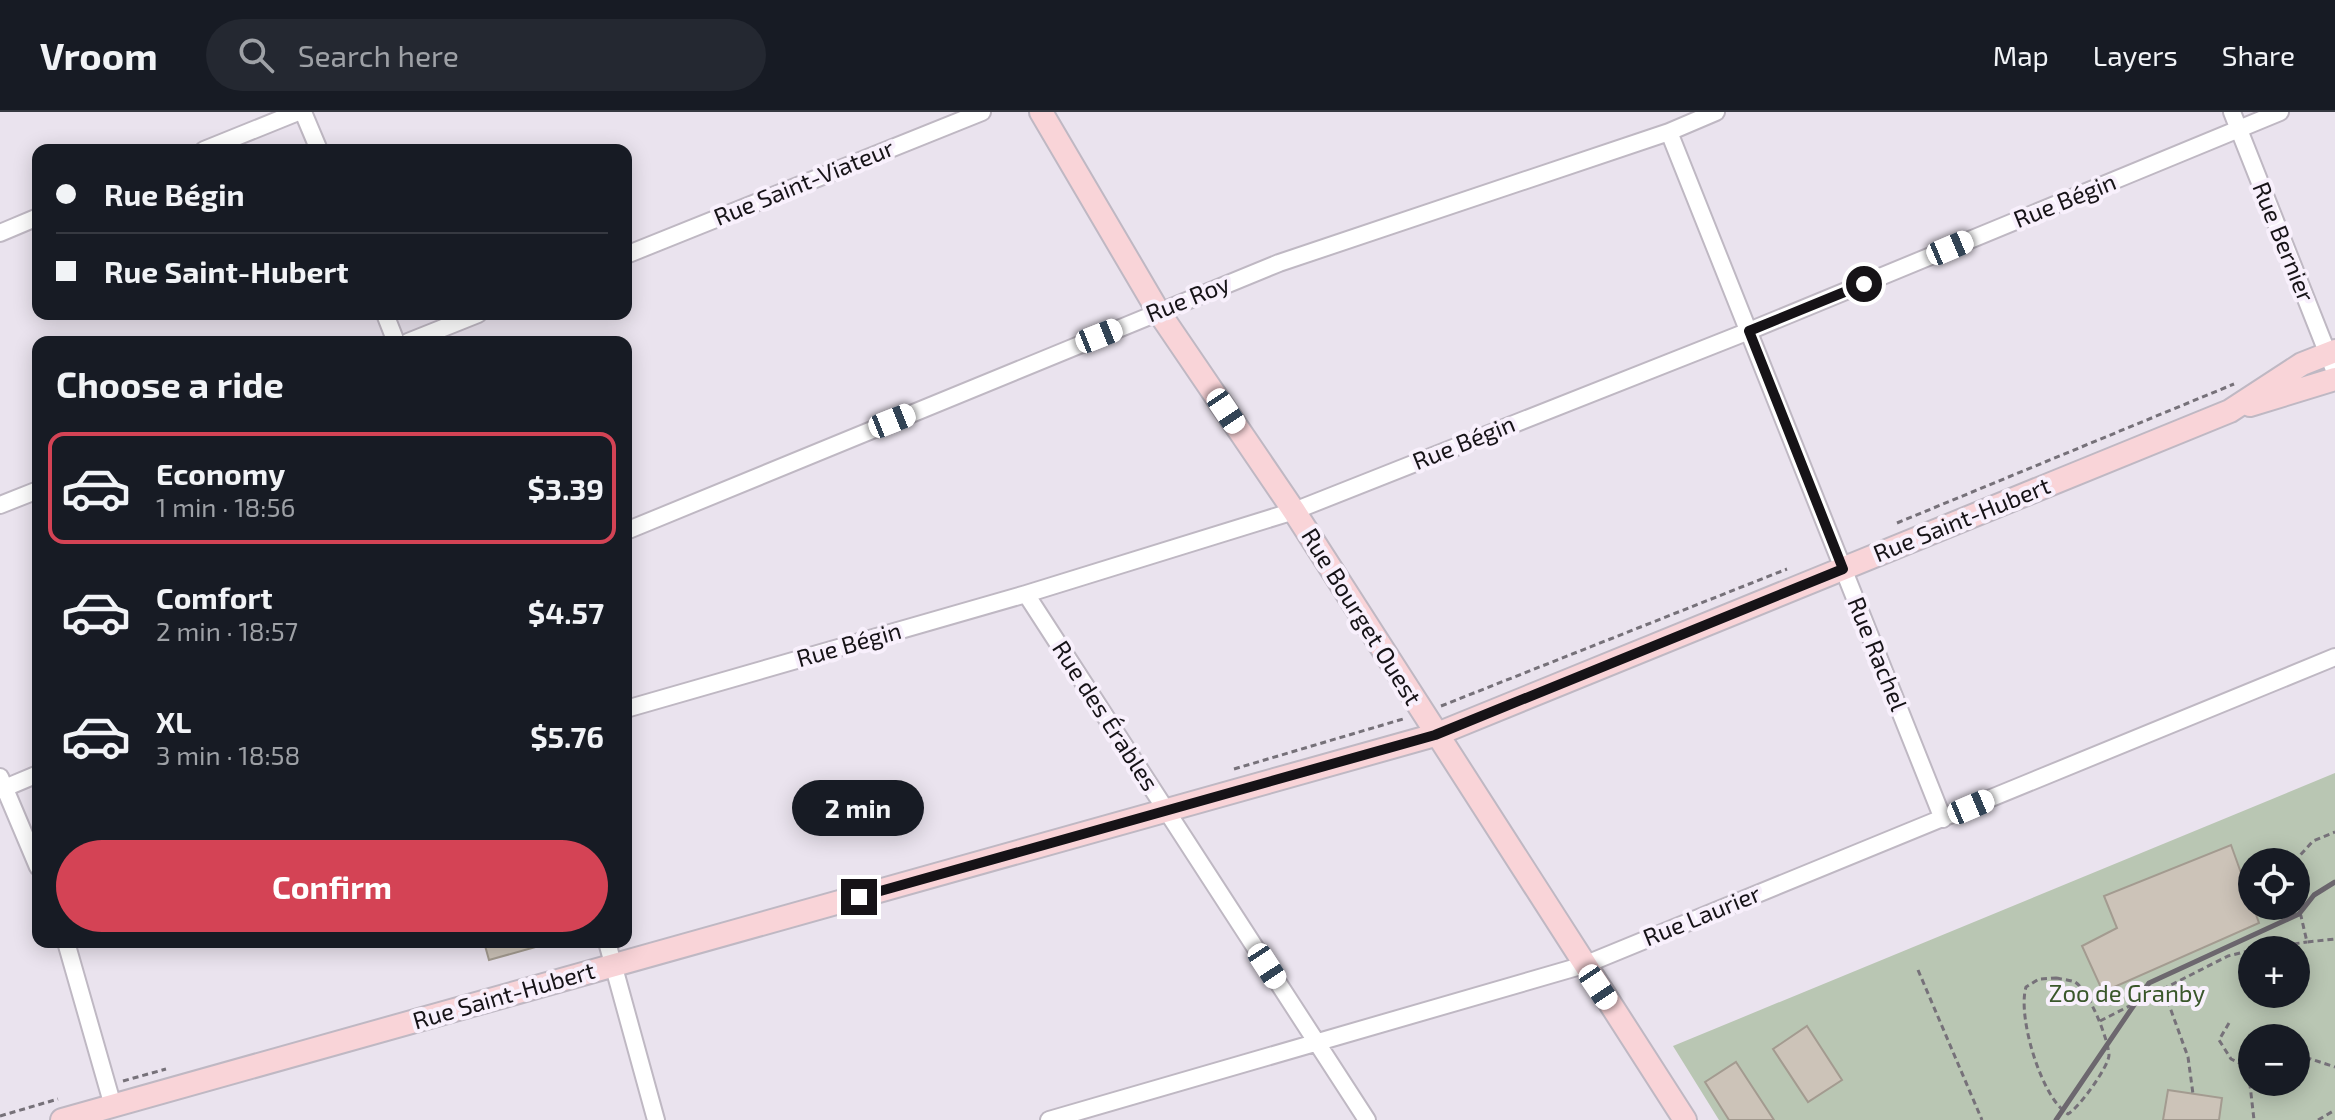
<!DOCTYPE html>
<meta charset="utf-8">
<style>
:root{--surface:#171b24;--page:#242831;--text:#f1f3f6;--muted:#9ea1a6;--line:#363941;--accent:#d44355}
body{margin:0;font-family:"Exo 2",sans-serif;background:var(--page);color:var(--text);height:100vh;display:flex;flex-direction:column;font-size:30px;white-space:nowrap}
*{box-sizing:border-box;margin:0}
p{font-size:26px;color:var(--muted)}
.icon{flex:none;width:44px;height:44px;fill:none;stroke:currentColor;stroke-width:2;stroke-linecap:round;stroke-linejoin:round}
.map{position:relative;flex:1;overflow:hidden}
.side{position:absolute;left:32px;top:224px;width:600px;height:612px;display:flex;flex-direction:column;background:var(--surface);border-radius:16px;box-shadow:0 4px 20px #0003}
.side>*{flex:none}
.hud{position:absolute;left:32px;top:32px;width:600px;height:176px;border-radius:16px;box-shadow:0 4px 20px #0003;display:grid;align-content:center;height:176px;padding:0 24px;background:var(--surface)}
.controls{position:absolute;left:2238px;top:736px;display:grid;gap:16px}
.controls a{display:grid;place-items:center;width:72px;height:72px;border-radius:50%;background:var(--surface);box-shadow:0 4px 20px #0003;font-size:40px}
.end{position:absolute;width:36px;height:36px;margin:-18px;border:10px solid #161317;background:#fff;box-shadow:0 0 0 4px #fff}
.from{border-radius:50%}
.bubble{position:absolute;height:56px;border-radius:28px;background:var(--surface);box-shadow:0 4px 20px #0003;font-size:26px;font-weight:700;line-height:56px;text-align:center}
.car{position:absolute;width:24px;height:48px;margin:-24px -12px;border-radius:10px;box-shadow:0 0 6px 2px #0007;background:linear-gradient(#fff 24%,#345 0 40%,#fff 0 76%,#345 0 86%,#fff 0)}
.hud b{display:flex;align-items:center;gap:28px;height:76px;font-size:30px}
.hud b+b{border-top:2px solid var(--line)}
.hud i{width:20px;height:20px;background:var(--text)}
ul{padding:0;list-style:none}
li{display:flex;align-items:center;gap:24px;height:112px;margin:0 16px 12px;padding:0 8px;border:4px solid transparent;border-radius:16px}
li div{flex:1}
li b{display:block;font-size:30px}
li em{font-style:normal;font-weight:700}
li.selected{border-color:var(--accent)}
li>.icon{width:72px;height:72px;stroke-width:1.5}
h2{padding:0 24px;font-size:36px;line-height:96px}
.action{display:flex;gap:16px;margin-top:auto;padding:16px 24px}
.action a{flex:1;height:92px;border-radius:48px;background:var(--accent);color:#fff;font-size:32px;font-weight:700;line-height:92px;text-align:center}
header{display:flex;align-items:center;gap:48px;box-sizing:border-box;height:112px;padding:0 40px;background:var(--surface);border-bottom:2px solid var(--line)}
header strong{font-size:38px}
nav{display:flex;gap:44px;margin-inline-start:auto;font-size:28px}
.search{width:560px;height:72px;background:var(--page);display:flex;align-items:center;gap:20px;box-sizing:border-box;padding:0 28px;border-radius:44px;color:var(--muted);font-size:30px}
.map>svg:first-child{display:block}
</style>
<header>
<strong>Vroom</strong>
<div class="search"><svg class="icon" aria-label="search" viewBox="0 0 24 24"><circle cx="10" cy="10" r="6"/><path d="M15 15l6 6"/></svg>Search here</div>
<nav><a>Map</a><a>Layers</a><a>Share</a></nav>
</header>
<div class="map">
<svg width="2335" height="1008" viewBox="0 0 2335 1008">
<rect width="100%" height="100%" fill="#eae3ee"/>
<!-- green -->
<path fill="#b9c6b3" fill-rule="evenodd" d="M 2335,661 L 2335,1008 L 1719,1008 L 1673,934 ZM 2252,750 L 2296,750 L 2296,794 L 2252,794 ZM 2252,838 L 2296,838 L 2296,882 L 2252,882 ZM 2252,926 L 2296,926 L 2296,970 L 2252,970 Z"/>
<!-- building -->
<path fill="#ccc3b8" stroke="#a39b90" stroke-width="2" d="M 2231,733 L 2259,811 L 2103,880 L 2082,834 L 2117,816 L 2104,784 Z
M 484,830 L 538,830 L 539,834 L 489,848 Z
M 1807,914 L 1842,968 L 1808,990 L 1773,937 Z
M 1736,950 L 1774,1008 L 1729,1008 L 1705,970 Z
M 2168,978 L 2222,986 L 2219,1008 L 2163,1008 Z"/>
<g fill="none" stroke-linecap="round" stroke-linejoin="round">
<defs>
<path id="street" d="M 303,0 L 319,38
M 2232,0 L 2335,260
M 1669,20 L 1943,707
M 204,38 L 298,0
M 0,121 L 38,105
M 626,143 L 982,0
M 385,202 L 396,230
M 408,230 L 478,202
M 0,393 L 38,378
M 626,419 L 1279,151 L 1669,20 L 1716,0
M 1026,482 L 1367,1008
M 626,597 L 1026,482 L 1294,399 L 1749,219 L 2280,0
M 0,665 L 38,755
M 0,678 L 38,662
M 66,830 L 113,994
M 607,830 L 656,1008
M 1049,1008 L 1584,853 L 2335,545"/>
<path id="secondary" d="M 1041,0 L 1158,199 L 1294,399 L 1685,1008
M 2250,293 L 2335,267
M 62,1008 L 1435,623 L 2230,299 L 2302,252 L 2335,239"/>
</defs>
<!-- street casing -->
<use href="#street" stroke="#bfb8c3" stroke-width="20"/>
<!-- secondary casing -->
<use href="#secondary" stroke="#bfb8c3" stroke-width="26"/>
<!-- path -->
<path stroke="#767179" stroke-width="3" stroke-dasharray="6 4" stroke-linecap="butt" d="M 1897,411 L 2234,272
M 1441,594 L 1787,457
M 1234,657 L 1403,607
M 2294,750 L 2313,729 L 2335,720
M 2293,794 L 2301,804 L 2307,830 L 2335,827
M 2254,838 L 2307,830
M 1918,858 L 1982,1008
M 2056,866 C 2061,867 2070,868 2075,870 C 2089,879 2108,926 2109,943 C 2109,954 2079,996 2068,1002 C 2042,987 2017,905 2026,875 L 2039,867 Z
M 2164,879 L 2188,945 L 2193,982
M 2100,909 L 2228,844 L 2252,838
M 2229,911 L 2219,928 L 2231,947 L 2248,955
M 2296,942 L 2335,955
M 2252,953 L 2248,955 L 2254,1008
M 123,969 L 166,957
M 0,1004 L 58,987
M 2318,1008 L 2335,998"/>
<!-- street -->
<use href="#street" stroke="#fff" stroke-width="16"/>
<!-- secondary -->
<use href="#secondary" stroke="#f9d4d8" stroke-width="22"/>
<!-- rail -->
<path stroke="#6c676e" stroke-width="5" d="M 2056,1008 L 2149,871 L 2299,802 L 2314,783 L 2335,770"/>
</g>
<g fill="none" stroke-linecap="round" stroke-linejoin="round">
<!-- route -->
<path stroke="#161317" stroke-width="10" d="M 859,785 L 1435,623 L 1843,457 L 1749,219 L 1864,172"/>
</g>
<g text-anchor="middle" stroke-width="8" stroke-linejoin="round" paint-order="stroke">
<!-- street labels -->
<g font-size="24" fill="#161317" stroke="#f8f0fc">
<text transform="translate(804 71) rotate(-22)" y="8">Rue Saint-Viateur</text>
<text transform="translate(2065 89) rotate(-22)" y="8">Rue Bégin</text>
<text transform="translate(2283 130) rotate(68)" y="8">Rue Bernier</text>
<text transform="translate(1188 187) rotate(-22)" y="8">Rue Roy</text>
<text transform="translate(1464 331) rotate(-22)" y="8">Rue Bégin</text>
<text transform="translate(1962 408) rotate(-22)" y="8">Rue Saint-Hubert</text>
<text transform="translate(1361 505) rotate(58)" y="8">Rue Bourget Ouest</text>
<text transform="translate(849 533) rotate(-16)" y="8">Rue Bégin</text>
<text transform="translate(1877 542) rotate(68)" y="8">Rue Rachel</text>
<text transform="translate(1105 604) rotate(57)" y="8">Rue des Érables</text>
<text transform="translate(1702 804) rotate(-22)" y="8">Rue Laurier</text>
<text transform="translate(504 884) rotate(-16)" y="8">Rue Saint-Hubert</text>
</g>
<!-- park labels -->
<g font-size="24" fill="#3a572b" stroke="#f8f0fc">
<text x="2127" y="890">Zoo de Granby</text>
</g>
</g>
</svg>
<div class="controls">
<a><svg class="icon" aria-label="locate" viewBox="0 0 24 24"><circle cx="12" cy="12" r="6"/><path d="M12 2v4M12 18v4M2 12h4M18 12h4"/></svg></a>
<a>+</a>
<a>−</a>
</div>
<i class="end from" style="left:1864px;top:172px"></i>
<i class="end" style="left:859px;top:785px"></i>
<div class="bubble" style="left:792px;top:668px;width:132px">2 min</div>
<i class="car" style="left:1950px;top:136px;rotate:67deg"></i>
<i class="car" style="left:1099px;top:224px;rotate:68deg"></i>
<i class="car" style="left:1226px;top:299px;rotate:146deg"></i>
<i class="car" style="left:892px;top:309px;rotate:68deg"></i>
<i class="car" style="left:1971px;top:695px;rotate:67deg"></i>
<i class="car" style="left:1267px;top:854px;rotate:147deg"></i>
<i class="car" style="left:1598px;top:875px;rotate:146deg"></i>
<div class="hud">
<b><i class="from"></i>Rue Bégin</b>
<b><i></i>Rue Saint-Hubert</b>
</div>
<section class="side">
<h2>Choose a ride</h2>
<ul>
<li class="selected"><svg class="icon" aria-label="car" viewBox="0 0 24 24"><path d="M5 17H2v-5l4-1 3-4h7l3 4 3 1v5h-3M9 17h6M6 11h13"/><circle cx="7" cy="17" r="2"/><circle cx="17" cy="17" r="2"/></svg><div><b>Economy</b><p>1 min · 18:56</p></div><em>$3.39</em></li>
<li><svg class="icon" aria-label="car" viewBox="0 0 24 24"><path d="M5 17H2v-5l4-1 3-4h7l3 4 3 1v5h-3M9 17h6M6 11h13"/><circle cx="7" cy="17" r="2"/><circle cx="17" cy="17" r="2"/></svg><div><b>Comfort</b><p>2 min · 18:57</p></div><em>$4.57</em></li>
<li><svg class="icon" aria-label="car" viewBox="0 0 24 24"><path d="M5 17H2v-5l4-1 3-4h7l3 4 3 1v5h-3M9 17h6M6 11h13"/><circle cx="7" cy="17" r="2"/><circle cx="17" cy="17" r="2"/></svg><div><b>XL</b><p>3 min · 18:58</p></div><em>$5.76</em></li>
</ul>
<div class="action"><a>Confirm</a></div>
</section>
</div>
